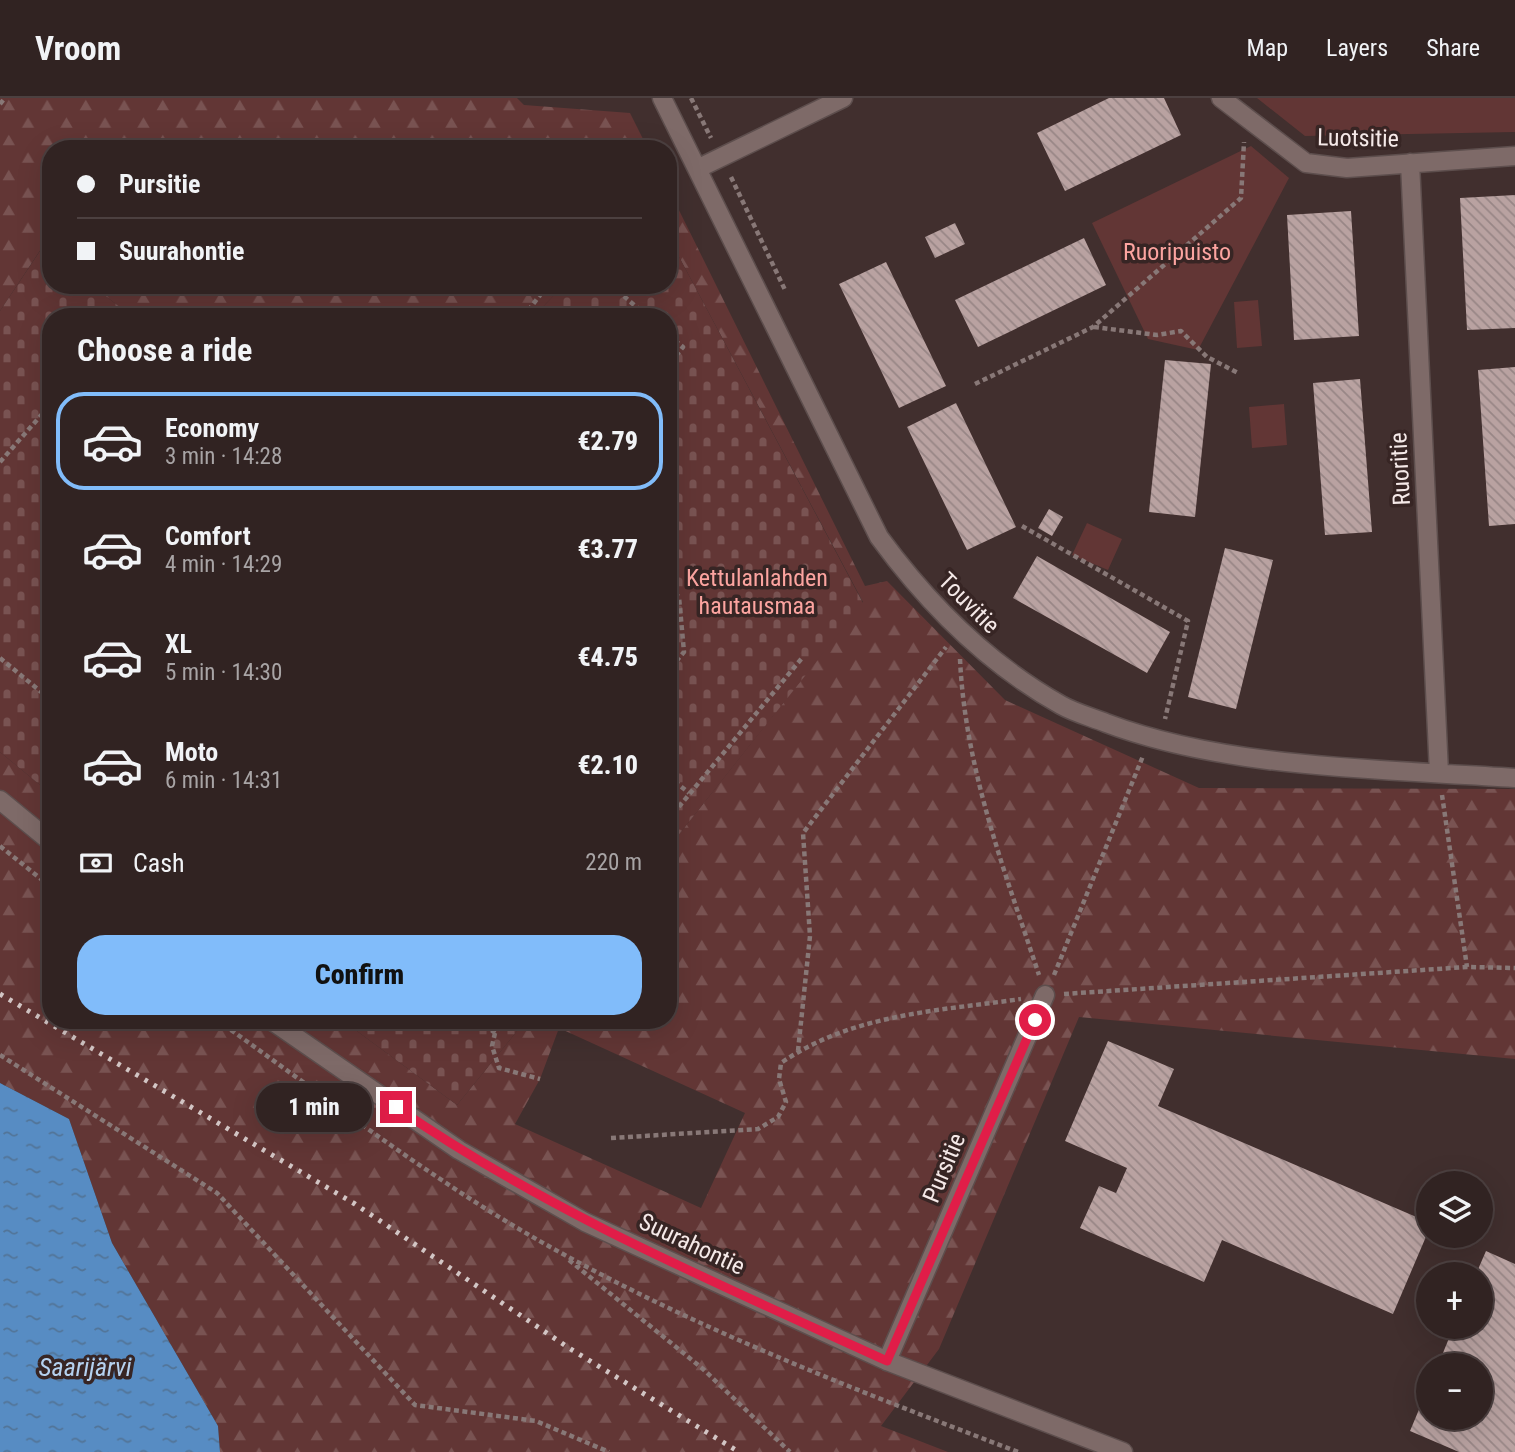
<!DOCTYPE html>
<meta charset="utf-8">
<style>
:root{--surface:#312322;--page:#392b2a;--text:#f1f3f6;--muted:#a8a4a5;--line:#4c4040;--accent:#81bcfa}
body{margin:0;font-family:"Roboto Condensed",sans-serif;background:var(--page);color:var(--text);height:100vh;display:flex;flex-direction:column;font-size:26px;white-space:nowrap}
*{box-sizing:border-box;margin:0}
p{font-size:23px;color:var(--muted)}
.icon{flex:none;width:38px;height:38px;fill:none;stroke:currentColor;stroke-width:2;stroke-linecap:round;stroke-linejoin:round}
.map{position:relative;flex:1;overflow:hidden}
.side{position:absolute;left:42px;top:210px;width:635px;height:721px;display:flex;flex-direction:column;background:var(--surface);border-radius:28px;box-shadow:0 7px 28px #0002,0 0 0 2px var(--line)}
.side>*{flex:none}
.hud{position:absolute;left:42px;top:42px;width:635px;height:154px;border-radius:28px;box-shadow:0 7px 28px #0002,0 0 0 2px var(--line);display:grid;align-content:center;height:154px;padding:0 35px;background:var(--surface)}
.fabs{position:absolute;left:1416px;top:1073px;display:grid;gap:14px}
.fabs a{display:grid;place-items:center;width:77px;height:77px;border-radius:50%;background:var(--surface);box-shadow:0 7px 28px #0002,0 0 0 2px var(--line);font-size:35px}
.end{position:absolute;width:32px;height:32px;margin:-16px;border:9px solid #e11d48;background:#fff;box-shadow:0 0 0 4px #fff}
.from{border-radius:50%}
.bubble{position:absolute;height:49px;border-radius:24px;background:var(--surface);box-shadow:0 7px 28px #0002,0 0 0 2px var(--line);font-size:23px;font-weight:800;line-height:49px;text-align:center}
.hud b{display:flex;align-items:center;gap:24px;height:66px;font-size:26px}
.hud b+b{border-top:2px solid var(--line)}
.hud i{width:18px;height:18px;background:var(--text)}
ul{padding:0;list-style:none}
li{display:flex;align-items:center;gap:21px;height:98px;margin:0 14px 10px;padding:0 21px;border:4px solid transparent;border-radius:28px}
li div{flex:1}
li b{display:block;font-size:26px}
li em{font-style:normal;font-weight:800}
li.current{border-color:var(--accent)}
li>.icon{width:63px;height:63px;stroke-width:1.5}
h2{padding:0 35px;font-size:32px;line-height:84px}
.pay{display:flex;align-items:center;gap:18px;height:77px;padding:0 35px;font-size:26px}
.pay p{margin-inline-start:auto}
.action{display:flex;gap:14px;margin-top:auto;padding:14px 35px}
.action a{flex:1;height:80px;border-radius:28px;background:var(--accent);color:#111;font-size:28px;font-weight:800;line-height:80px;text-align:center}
header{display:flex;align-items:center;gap:42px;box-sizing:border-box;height:98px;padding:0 35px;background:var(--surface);border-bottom:2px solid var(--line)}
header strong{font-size:33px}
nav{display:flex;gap:38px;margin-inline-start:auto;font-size:24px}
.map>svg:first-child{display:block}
</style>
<header>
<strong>Vroom</strong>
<nav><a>Map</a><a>Layers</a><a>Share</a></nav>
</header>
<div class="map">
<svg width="1515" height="1354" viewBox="0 0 1515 1354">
<defs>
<pattern id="forest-firs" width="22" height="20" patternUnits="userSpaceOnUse" patternTransform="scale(1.75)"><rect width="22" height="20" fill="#623635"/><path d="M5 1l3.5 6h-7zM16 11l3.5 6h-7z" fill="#795352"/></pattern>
<pattern id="cemetery-stones" width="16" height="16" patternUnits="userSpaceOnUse" patternTransform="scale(1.75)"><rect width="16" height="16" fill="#623635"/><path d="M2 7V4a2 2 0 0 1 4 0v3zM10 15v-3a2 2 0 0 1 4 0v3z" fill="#795352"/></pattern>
<pattern id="water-ripples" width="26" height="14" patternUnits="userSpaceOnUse" patternTransform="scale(1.75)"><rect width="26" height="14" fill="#578cc3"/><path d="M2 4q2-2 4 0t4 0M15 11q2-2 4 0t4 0" fill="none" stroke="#527497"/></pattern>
<pattern id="building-back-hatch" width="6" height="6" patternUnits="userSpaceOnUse" patternTransform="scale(1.75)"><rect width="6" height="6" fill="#b9a2a1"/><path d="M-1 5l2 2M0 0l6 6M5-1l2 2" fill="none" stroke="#988686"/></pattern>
</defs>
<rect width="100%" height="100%" fill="#412f2e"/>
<!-- forest -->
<path fill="url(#forest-firs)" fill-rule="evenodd" d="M 0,0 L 517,0 L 524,7 L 630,15 L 648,51 L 51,51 L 51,157 L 41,151 L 0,213 Z
M 669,92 L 865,488 L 887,483 L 1005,602 L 1199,690 L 1515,691 L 1515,961 L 1079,919 L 939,1251 L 881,1328 L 948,1354 L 220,1354 L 218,1328 L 112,1145 L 69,1021 L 0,985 L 0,654 L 51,696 L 51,922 L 342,922 L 457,1007 L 526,922 L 668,922 L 669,749 L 863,504 L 669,140 ZM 559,930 L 745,1015 L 701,1110 L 515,1026 L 540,981 Z
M 91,187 L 564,187 L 533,219 L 133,219 Z"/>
<!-- cemetery -->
<path fill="url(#cemetery-stones)" d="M 669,140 L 863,505 L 669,749 L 668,219 L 533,219 L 564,187 L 668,187 Z
M 42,150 L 51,157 L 51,187 L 91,187 L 133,219 L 51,219 L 51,696 L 0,654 L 0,213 Z
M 342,922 L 526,922 L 457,1007 Z"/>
<!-- park -->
<path fill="#623635" d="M 1257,0 L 1515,0 L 1515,34 L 1305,38 Z
M 1251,48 L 1289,80 L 1198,252 L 1148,241 L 1092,125 Z
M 1258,202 L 1262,248 L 1237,250 L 1234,204 Z
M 1284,306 L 1287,347 L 1252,350 L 1249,309 Z
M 1087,425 L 1122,441 L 1108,472 L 1072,457 Z"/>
<!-- water -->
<path fill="url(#water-ripples)" d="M 0,985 L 69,1021 L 112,1145 L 218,1328 L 220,1354 L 0,1354 Z"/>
<!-- building -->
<path fill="url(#building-back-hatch)" d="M 1109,0 L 1164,0 L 1181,37 L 1065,93 L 1037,35 Z
M 1515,97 L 1515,230 L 1467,232 L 1460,100 Z
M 1351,113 L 1359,238 L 1294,242 L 1287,117 Z
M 955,125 L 965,146 L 935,160 L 925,139 Z
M 1084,140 L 1106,187 L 978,249 L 955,202 Z
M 886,164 L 946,288 L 899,310 L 839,186 Z
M 1165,262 L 1211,266 L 1195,419 L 1149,414 Z
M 1515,269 L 1515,426 L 1489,428 L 1478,272 Z
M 1360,281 L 1372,434 L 1325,437 L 1313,285 Z
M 956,305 L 1016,429 L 967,452 L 907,329 Z
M 1049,411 L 1063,419 L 1052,438 L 1038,430 Z
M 1225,450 L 1273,462 L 1236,611 L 1188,599 Z
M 1037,458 L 1170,534 L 1147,575 L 1013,500 Z
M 1108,943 L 1174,971 L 1158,1008 L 1428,1124 L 1428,1134 L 1393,1216 L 1222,1142 L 1204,1184 L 1080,1130 L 1099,1088 L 1116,1095 L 1127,1070 L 1065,1043 Z
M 1486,1153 L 1515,1166 L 1515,1354 L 1459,1354 L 1410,1333 L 1428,1290 L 1428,1320 L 1480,1320 L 1480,1267 L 1438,1267 L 1454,1228 L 1480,1228 L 1480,1176 L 1476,1176 Z"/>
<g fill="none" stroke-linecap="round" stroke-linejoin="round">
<defs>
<path id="street" d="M 662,0 L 879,439 C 928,506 988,566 1061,607 C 1075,615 1091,619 1106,625 C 1228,671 1384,671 1515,680
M 1221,0 L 1306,65 L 1347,70 L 1515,58
M 1410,65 L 1439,675
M 699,70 L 843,0
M 887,1263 L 1045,897"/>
<path id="secondary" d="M 0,702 L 51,744
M 271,922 L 459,1052 L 585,1124 L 887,1263 L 1123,1354"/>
</defs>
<!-- street casing -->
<use href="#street" stroke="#5d4e4d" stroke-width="21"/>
<!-- secondary casing -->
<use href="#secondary" stroke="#5d4e4d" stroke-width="21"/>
<!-- path -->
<path stroke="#887877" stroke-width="4.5" stroke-dasharray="5 3.5" stroke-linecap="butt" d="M 691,0 L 711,40
M 0,6 L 5,0
M 731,79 L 786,194
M 611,187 L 648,219
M 523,219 L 548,187
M 1094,229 L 1157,237 L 1181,233 L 1207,259 L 1238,275
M 668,237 L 683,249 L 668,268
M 975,286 L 1093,229 L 1241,100 L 1244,44
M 0,364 L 51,306
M 1022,428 L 1188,523 L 1165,621
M 668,490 L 679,499 L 684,554 L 668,573
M 0,560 L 51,602
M 960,561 C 965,671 1005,774 1039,877
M 668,678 L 689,695
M 1442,697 L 1467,869
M 668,722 L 802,560
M 0,748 L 51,789
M 1054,877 L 1143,658
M 1064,896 L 1467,869 L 1515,870
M 217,922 C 330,1002 441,1090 563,1156 C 708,1236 864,1295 1018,1354
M 478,922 L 495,935 L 506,922
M 495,935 L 492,948 L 499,970 L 540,981
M 798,953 L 810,838 L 803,735 L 946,549
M 0,957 L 217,1095 L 415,1307 L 536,1323 L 609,1354
M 611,1040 L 758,1031 L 778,1019 L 786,1004 L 779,981 L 781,965 C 852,916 937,913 1021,901
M 569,1162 L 703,1271 L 790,1354"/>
<!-- street -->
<use href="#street" stroke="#7e6a68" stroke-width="18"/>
<!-- secondary -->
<use href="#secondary" stroke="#7e6a68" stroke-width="18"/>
<!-- rail -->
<path stroke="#d2c5c4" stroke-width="5" stroke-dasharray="3.5 7" stroke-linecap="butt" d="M 0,896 L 355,1106 L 569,1250 L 739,1354"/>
</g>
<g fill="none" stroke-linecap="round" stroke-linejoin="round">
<!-- route -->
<path stroke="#e11d48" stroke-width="9" d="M 396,1009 C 549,1115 719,1186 887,1263 L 1035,922"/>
</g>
<g text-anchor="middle" stroke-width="7" stroke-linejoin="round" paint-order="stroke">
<!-- street labels -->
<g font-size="24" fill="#f5e9e8" stroke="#372524">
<text transform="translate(1358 40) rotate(1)" y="8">Luotsitie</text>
<text transform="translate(1400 371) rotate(-93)" y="8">Ruoritie</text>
<text transform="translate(969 505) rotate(45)" y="8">Touvitie</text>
<text transform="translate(944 1070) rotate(-67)" y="8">Pursitie</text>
<text transform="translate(692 1146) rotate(25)" y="8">Suurahontie</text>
</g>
<!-- park labels -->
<g font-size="24" fill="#fca4a0" stroke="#372524">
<text x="1177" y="162">Ruoripuisto</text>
<text x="757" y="488">Kettulanlahden<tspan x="757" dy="28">hautausmaa</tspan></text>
</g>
<!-- water labels -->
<g font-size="26" font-style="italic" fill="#b5d1ef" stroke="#372524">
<text x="85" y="1278">Saarijärvi</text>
</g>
</g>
</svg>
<div class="fabs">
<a><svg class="icon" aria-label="layers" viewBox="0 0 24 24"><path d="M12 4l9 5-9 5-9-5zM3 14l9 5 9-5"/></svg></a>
<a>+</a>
<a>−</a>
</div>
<i class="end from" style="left:1035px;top:922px"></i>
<i class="end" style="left:396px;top:1009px"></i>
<div class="bubble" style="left:256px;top:985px;width:116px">1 min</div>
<div class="hud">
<b><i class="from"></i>Pursitie</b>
<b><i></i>Suurahontie</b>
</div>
<section class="side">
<h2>Choose a ride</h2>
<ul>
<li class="current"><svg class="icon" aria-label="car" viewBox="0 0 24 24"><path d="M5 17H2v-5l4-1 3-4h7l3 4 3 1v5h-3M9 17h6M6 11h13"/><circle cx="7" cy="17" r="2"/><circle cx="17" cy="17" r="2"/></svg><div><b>Economy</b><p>3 min · 14:28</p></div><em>€2.79</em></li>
<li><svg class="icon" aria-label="car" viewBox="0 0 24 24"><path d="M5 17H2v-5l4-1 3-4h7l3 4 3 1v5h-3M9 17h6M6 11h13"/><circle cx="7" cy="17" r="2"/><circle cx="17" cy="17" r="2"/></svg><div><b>Comfort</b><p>4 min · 14:29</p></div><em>€3.77</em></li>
<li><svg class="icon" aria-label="car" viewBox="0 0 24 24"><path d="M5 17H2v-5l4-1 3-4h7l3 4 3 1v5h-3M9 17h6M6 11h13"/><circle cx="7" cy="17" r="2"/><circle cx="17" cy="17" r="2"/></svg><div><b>XL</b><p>5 min · 14:30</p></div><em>€4.75</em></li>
<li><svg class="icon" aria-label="car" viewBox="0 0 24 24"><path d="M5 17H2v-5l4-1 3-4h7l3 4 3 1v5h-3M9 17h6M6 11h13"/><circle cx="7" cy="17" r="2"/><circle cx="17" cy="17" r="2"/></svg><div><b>Moto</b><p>6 min · 14:31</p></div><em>€2.10</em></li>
</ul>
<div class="pay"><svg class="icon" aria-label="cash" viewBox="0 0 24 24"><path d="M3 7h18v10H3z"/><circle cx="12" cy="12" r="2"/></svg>Cash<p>220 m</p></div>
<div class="action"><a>Confirm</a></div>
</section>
</div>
